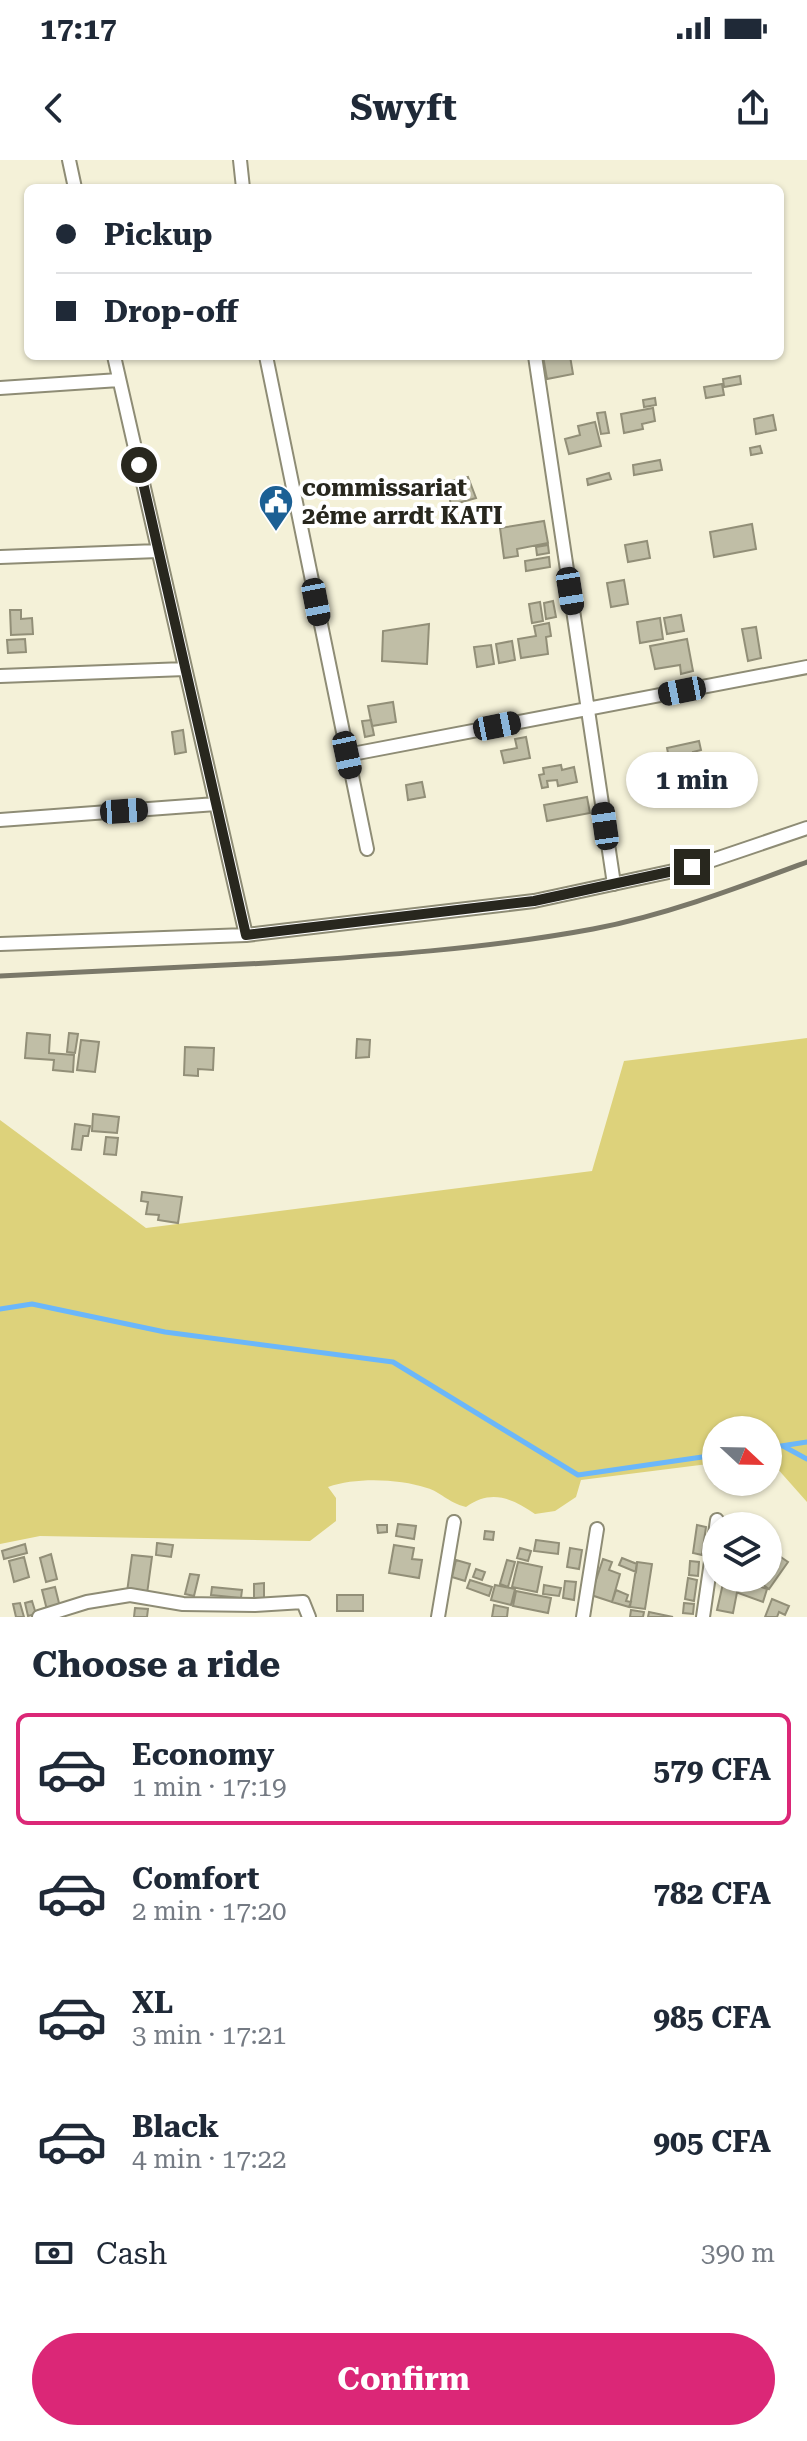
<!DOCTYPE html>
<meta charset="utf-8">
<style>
:root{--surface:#fff;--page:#f6f6f7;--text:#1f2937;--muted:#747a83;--line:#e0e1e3;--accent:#db2777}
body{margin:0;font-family:"Roboto Serif",serif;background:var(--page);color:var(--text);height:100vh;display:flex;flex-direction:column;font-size:30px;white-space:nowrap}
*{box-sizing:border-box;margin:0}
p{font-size:26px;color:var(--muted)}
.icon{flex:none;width:44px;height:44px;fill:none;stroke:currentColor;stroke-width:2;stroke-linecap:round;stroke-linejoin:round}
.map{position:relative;height:1457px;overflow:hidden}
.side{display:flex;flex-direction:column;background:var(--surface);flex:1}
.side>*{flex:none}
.guide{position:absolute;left:24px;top:24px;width:760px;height:176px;border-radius:12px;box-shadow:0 2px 6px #0004;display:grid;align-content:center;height:176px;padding:0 32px;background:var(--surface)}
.needle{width:52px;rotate:112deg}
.controls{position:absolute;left:702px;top:1256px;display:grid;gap:16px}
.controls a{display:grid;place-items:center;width:80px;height:80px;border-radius:50%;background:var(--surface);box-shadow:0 2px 6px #0004;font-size:40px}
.end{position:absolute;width:36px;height:36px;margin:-18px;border:10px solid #28271e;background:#fff;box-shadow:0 0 0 4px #fff}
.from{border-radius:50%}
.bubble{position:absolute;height:56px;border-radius:28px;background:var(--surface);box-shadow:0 2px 6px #0004;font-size:26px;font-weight:700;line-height:56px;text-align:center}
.car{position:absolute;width:24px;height:48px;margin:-24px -12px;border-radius:10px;box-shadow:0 0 6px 2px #0007;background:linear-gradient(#222 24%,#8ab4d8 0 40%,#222 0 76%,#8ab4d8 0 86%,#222 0)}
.guide b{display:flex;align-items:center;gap:28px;height:76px;font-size:30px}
.guide b+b{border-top:2px solid var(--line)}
.guide i{width:20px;height:20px;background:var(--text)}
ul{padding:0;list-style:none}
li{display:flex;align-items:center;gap:24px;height:112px;margin:0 16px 12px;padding:0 16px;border:4px solid transparent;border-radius:12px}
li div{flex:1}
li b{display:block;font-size:30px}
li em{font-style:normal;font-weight:700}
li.selected{border-color:var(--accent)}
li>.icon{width:72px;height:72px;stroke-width:1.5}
h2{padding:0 32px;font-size:36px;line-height:96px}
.pay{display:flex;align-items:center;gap:20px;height:88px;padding:0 32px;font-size:30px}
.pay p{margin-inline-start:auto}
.cta{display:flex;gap:16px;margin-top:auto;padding:16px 32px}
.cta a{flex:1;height:92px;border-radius:48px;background:var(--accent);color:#fff;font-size:32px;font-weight:700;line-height:92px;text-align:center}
.status{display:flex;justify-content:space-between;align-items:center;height:56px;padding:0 40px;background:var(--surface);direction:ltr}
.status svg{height:22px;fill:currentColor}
header{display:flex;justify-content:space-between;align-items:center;height:104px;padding:0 32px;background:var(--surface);font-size:36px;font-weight:700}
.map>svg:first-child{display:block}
</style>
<div class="status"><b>17:17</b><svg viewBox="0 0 49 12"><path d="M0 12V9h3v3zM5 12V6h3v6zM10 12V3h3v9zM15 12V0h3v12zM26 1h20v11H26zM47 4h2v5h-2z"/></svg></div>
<header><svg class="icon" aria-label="back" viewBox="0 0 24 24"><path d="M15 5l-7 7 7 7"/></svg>Swyft<svg class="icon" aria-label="share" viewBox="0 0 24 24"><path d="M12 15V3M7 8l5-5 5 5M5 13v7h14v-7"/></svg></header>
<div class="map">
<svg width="807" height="1457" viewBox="0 0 807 1457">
<rect width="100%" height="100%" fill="#f4f1d8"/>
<!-- green -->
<path fill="#ddd27b" d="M 807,878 L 807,1342 L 768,1298 L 768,1270 L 716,1270 L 716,1303 L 581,1320 L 576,1337 L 555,1351 L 535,1354 C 512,1338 491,1329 466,1347 C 447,1342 441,1332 427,1328 C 399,1319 357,1317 328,1327 L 336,1338 L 336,1361 L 310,1381 L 40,1376 L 0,1384 L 0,960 L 146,1068 L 592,1011 L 624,901 Z"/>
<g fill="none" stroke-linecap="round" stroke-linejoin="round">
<!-- stream -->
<path stroke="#6bb7fa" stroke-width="5" d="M 0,1149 L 32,1144 L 165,1172 L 393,1202 L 578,1315 L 716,1295
M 783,1286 L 807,1299
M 768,1288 L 807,1282"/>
</g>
<!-- building -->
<path fill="#c0bea6" stroke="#928f78" stroke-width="2" d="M 543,196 L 570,196 L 573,214 L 547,219 Z
M 740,216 L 741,224 L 724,227 L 723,219 Z
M 722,224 L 724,235 L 706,238 L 704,227 Z
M 655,238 L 656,245 L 644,247 L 643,240 Z
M 653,248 L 655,261 L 642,264 L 643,269 L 624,273 L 621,254 Z
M 605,252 L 609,273 L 601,274 L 597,253 Z
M 773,255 L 776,270 L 756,274 L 754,259 Z
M 595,262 L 601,286 L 569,294 L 565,279 L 580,275 L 578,266 Z
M 760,286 L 762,293 L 751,295 L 750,288 Z
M 660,300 L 662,310 L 634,315 L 633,305 Z
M 609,313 L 611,319 L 588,325 L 587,319 Z
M 468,317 L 476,338 L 451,345 L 446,322 Z
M 544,361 L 548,383 L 517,389 L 518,396 L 504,398 L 500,368 Z
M 752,364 L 756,389 L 714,397 L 710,372 Z
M 647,381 L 650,398 L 628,402 L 625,385 Z
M 548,385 L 549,393 L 537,395 L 536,387 Z
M 549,397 L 550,407 L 526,411 L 525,401 Z
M 624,420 L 628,444 L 611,447 L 607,423 Z
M 553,441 L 556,457 L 546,459 L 544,443 Z
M 540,442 L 543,461 L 532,463 L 529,444 Z
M 10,450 L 21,450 L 21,459 L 32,458 L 33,474 L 11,475 Z
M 681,455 L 684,471 L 667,474 L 664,458 Z
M 660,458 L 663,479 L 640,483 L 637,462 Z
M 549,463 L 551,476 L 546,477 L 548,494 L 521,498 L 518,479 L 536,476 L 534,466 Z
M 429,464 L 427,504 L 382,501 L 383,471 Z
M 756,467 L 761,498 L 748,501 L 742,469 Z
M 25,479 L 26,492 L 8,493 L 7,480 Z
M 687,479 L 693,511 L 681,514 L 680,505 L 655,509 L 650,486 Z
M 512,481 L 515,500 L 499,503 L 496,484 Z
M 491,485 L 494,504 L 477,507 L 474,487 Z
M 393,542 L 396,562 L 372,566 L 368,546 Z
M 371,560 L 374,575 L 365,577 L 362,561 Z
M 183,570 L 186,592 L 175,594 L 172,572 Z
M 526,577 L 530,598 L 504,603 L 501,591 L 517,588 L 515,579 Z
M 699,581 L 701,590 L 693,592 L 695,602 L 671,608 L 667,588 Z
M 561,605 L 562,610 L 574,607 L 577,622 L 558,626 L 557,620 L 547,621 L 548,627 L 542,628 L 539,615 L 544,614 L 543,608 Z
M 422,622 L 425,637 L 408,640 L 406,625 Z
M 587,637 L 590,653 L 547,661 L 544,645 Z
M 27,873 L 50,875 L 49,893 L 74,895 L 73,912 L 53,910 L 54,900 L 25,898 Z
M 69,873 L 78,874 L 75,893 L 67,892 Z
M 357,879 L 370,880 L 369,897 L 356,898 Z
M 81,880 L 99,882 L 95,912 L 77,910 Z
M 185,887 L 214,888 L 213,910 L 198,909 L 198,916 L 184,915 Z
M 93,954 L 119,957 L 117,973 L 92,971 Z
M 75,964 L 90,966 L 88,976 L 83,976 L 81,990 L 72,989 Z
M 106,977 L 118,978 L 116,995 L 104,994 Z
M 142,1032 L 182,1037 L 178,1063 L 158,1060 L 159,1055 L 146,1054 L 148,1042 L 141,1041 Z
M 398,1364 L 416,1366 L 414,1379 L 396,1376 Z
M 377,1365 L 387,1365 L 387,1372 L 378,1373 Z
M 697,1365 L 706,1367 L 702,1395 L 693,1393 Z
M 485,1371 L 494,1372 L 493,1380 L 484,1379 Z
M 536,1380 L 559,1383 L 558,1394 L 534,1391 Z
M 157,1383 L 173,1385 L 171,1397 L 156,1395 Z
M 25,1384 L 27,1393 L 4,1399 L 2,1391 Z
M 394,1385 L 414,1388 L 412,1399 L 422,1400 L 419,1418 L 389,1413 Z
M 520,1388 L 531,1391 L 528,1401 L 517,1398 Z
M 570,1388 L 582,1390 L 579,1409 L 567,1407 Z
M 775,1393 L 788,1402 L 769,1429 L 756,1420 L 768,1418 L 768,1403 Z
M 51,1394 L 57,1419 L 46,1422 L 40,1398 Z
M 132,1395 L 152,1397 L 147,1434 L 127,1432 Z
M 24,1397 L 29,1417 L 14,1422 L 9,1401 Z
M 622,1398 L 637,1404 L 636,1412 L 619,1405 Z
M 603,1399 L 612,1402 L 609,1410 L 620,1414 L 612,1442 L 591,1435 Z
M 456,1400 L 470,1404 L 465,1421 L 452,1417 Z
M 507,1400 L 515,1402 L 508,1427 L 500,1424 Z
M 690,1401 L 699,1402 L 698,1416 L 689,1415 Z
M 518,1402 L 542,1407 L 537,1432 L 512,1427 Z
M 637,1402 L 652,1404 L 645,1449 L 630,1447 Z
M 476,1409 L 485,1412 L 482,1420 L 473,1417 Z
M 190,1414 L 199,1415 L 194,1436 L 185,1434 Z
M 688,1418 L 697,1420 L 694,1441 L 685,1439 Z
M 724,1419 L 739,1422 L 733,1453 L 717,1450 Z
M 470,1420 L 492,1427 L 489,1436 L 467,1428 Z
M 742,1420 L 767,1429 L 763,1442 L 738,1433 Z
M 565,1421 L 576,1422 L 574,1440 L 563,1438 Z
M 264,1423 L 264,1440 L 254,1441 L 254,1424 Z
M 495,1425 L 515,1429 L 511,1445 L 491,1440 Z
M 544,1425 L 561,1428 L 559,1436 L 543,1434 Z
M 55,1427 L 60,1447 L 47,1450 L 42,1430 Z
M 212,1427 L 242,1430 L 241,1438 L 211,1435 Z
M 616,1430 L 628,1435 L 626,1441 L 631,1442 L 629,1447 L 612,1442 Z
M 516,1431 L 551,1438 L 548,1453 L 513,1446 Z
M 337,1435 L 363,1435 L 363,1451 L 337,1451 Z
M 772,1439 L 789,1446 L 785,1455 L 779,1452 L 777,1457 L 765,1457 Z
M 32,1441 L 36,1454 L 28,1456 L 25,1443 Z
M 20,1443 L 24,1457 L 16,1457 L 13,1444 Z
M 684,1443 L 694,1444 L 693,1454 L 683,1453 Z
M 494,1445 L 508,1448 L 507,1457 L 492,1457 Z
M 135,1448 L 148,1449 L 147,1457 L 134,1457 Z
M 631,1450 L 644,1452 L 643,1457 L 630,1457 Z
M 649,1452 L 673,1457 L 648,1457 Z"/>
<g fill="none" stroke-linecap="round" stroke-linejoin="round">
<defs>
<path id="street" d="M 69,0 L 75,28
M 240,0 L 243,28
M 114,196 L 246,775
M 266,196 L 367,689
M 535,196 L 614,724
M 0,228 L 119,220
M 0,397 L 158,391
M 0,516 L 185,509
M 347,595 L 807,507
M 0,660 L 216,644
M 0,784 L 246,775 L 534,741 L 692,707 L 807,668
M 39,1457 L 87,1442 L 130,1435 L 183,1444 L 255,1445 L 303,1442 L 309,1457
M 438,1457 L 454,1362
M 583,1457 L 597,1369
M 703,1457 L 717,1360"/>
</defs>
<!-- street casing -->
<use href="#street" stroke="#8e8c75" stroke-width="16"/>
<!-- street -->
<use href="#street" stroke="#fff" stroke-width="12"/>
<!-- rail -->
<path stroke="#7a7869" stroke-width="5" d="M 0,816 C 89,812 178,808 267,803 C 376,796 485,789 593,769 C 666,755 737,728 807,702"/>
</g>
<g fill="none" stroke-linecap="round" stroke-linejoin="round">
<!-- route -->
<path stroke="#28271e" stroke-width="10" d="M 139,305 L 246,775 L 534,741 L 692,707"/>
</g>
<!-- icons -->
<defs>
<symbol id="civic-pin" viewBox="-11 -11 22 30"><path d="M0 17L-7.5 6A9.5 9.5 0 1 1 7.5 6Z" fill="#1c6094" stroke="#fff"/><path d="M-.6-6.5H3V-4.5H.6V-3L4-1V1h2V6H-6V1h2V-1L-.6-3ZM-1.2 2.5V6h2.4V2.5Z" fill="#fff"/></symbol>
</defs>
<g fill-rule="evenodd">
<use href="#civic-pin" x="256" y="322" width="40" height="54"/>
</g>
<g text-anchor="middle" stroke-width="8" stroke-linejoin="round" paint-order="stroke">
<!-- poi labels -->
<g font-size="24" font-weight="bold" fill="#28271e" stroke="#fff" text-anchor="start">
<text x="302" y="336">commissariat<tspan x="302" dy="28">2éme arrdt KATI</tspan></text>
</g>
</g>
</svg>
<div class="controls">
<a><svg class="needle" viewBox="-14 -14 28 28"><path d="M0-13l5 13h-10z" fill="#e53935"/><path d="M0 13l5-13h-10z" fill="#747a83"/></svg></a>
<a><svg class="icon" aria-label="layers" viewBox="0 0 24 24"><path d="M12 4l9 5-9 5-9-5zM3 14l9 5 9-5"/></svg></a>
</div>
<i class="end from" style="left:139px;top:305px"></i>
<i class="end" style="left:692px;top:707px"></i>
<div class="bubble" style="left:626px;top:592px;width:132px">1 min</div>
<i class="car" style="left:570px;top:431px;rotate:171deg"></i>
<i class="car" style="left:316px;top:442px;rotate:169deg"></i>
<i class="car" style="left:682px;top:531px;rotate:259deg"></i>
<i class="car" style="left:497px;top:566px;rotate:79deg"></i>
<i class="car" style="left:347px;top:595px;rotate:168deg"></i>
<i class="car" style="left:124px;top:651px;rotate:86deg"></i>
<i class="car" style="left:605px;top:666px;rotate:352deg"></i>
<div class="guide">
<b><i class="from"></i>Pickup</b>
<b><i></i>Drop-off</b>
</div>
</div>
<section class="side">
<h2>Choose a ride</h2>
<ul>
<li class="selected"><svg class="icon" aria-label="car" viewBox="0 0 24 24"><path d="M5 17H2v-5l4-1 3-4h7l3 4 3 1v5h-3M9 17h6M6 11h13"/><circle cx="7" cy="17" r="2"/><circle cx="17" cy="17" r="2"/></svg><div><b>Economy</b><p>1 min · 17:19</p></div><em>579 CFA</em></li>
<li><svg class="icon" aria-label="car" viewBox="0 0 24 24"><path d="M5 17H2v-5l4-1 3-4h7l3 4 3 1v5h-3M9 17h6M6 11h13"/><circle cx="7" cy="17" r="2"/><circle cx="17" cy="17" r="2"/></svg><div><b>Comfort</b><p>2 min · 17:20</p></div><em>782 CFA</em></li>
<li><svg class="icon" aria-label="car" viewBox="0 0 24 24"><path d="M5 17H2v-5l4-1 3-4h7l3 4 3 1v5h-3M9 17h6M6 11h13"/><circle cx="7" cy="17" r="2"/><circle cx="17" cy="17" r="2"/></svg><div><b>XL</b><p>3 min · 17:21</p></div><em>985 CFA</em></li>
<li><svg class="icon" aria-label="car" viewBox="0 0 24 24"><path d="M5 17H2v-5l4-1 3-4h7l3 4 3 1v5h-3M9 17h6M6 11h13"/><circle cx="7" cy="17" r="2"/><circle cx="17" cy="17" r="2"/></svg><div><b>Black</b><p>4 min · 17:22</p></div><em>905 CFA</em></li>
</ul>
<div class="pay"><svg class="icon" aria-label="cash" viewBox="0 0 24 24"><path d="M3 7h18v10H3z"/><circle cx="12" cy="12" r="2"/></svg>Cash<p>390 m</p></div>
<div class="cta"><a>Confirm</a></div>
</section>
